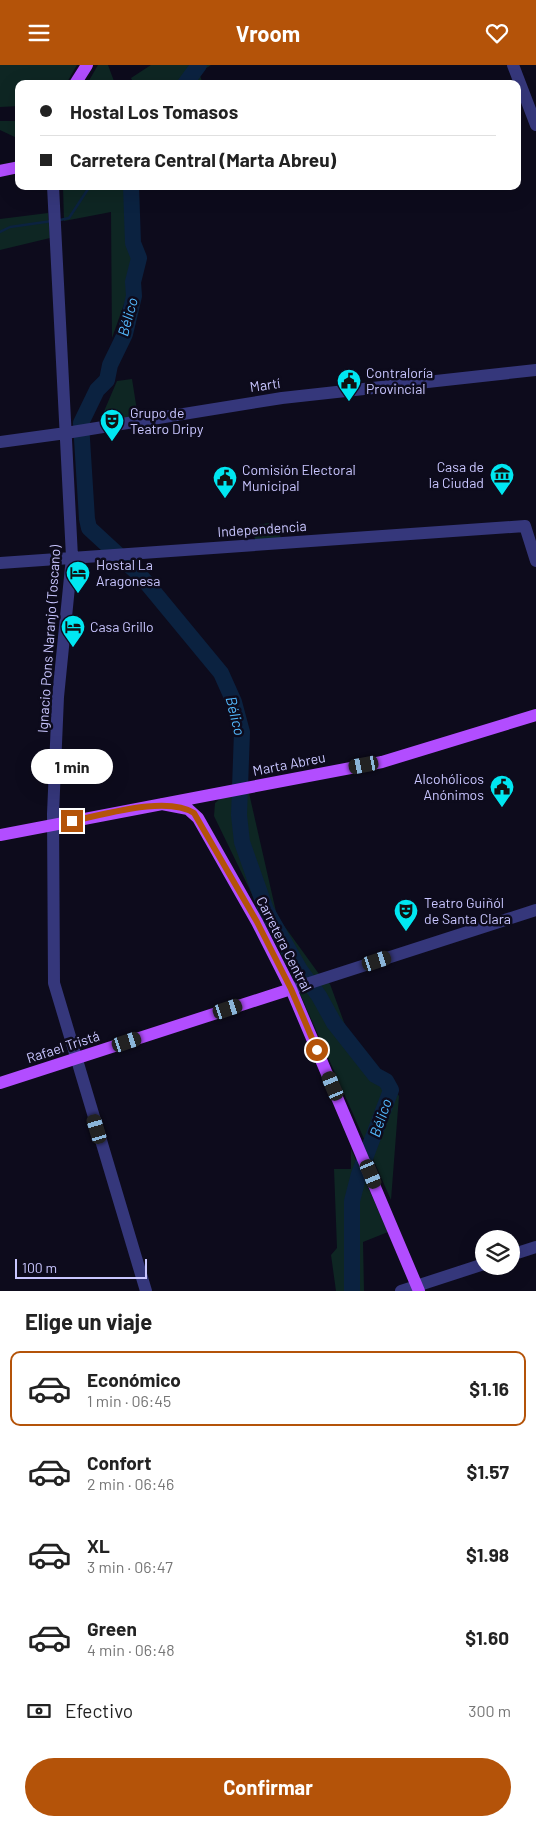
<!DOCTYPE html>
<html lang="es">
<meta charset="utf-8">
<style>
:root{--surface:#fff;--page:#f6f6f6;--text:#222;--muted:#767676;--line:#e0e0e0;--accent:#b45309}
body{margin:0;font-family:Barlow,sans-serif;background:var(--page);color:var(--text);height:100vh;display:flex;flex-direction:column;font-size:19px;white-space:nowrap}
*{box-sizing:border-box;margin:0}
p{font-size:16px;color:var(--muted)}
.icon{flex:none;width:28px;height:28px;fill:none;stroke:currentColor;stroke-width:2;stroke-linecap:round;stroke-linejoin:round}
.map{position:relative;height:1226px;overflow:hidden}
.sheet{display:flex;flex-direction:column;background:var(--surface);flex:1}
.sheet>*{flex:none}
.banner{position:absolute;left:15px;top:15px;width:506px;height:110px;border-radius:10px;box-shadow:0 5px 20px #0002;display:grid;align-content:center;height:110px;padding:0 25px;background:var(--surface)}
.tools{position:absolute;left:475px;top:1165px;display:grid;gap:10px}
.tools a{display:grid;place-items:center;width:45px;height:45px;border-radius:50%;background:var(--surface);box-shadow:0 5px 20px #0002;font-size:25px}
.scale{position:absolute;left:15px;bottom:12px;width:132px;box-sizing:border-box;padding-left:5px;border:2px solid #c9c6ff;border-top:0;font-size:14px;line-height:18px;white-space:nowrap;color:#c9c6ff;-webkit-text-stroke:4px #0d0b1c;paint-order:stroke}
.end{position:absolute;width:22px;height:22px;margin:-11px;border:6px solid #b45309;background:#fff;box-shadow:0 0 0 2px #fff}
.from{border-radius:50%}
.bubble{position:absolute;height:35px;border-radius:18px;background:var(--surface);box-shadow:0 5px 20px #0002;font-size:16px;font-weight:700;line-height:35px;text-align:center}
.car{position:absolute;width:15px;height:30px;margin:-15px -8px;border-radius:6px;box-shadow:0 0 4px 1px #0007;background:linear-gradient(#222 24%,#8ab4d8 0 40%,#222 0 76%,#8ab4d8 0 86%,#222 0)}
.banner b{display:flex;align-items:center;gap:18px;height:48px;font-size:19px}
.banner b+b{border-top:1px solid var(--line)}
.banner i{width:12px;height:12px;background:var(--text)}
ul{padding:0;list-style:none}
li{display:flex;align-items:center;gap:15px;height:75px;margin:0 10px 8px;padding:0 15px;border:2px solid transparent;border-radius:10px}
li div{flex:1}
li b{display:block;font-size:19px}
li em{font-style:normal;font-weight:700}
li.selected{border-color:var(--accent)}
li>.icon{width:45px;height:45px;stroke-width:1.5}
h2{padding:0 25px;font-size:22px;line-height:60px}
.pay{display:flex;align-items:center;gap:12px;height:55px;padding:0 25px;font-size:19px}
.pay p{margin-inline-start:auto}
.button{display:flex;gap:10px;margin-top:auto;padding:10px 25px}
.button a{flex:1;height:58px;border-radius:30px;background:var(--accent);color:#fff;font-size:20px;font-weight:700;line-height:58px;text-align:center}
header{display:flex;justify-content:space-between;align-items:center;height:65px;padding:0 25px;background:var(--accent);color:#fff;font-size:22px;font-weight:700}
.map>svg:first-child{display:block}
</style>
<header><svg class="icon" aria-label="menu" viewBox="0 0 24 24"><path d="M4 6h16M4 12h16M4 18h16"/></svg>Vroom<svg class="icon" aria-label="heart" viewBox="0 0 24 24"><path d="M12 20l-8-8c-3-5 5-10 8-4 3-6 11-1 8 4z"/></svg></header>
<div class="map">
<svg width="536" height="1226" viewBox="0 0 536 1226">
<rect width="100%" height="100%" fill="#0d0b1c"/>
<!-- green -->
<path fill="#0e2623" d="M 0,0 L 77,0 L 66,19 L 19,19 L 19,41 L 0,42 Z
M 98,0 L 108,0 L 115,19 L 87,19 Z
M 151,0 L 211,0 L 199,8 L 203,19 L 134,19 L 131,13 Z
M 0,56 L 19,56 L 19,74 L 0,65 Z
M 63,121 L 135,121 L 128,140 L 134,206 L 129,213 L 128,228 L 112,273 L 111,147 L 64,156 Z
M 48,148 L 50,173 L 0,185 L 0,154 Z
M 132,314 L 138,352 L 99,358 L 117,316 Z
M 274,457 L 281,473 L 255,475 L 252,461 Z
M 249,728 L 277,851 L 319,909 L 330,919 L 345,960 L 399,1031 L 391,1135 L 297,922 L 214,751 L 215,738 L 221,733 Z
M 351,1084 L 388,1167 L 363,1177 L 364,1226 L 336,1226 L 331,1190 L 337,1183 L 334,1104 L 351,1104 Z"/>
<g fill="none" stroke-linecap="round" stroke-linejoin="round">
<!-- stream -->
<path stroke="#0b2240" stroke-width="2.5" d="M 60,155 L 69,153 L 90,121
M 0,167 L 10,162 L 52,156"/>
<!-- river -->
<path stroke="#0b2240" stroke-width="16" d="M 185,19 L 199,0
M 131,121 L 133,178 L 139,193 L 133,217 L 134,231 L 125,269 L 110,300 L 107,315 L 97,325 L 81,358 L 87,454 L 89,463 L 140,510 L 221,608 L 234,637 L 242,667 L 239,750 L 242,777 L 266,845 L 300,905 L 319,931 L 334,958 L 375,1010 L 386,1016 L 391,1025 L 359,1109 L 352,1136 L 352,1226"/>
<!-- minor -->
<path stroke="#35377b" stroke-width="12" d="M 513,0 L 536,60
M 53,121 L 72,492 L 58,632 L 53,749 L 54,918 L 146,1226
M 0,377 L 66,368 L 282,333 L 536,305
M 0,498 L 525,461 L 536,496
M 291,924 L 536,845
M 511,1190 L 536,1182
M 401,1226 L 484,1199"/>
<!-- major -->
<path stroke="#b24dff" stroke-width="12" d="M 75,19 L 87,0
M 0,106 L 19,102
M 162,739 L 188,744 L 198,753 L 257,857 L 291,924 L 419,1226
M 0,770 L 382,697 L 536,650
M 0,1018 L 291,924"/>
</g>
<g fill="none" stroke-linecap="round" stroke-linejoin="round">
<!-- route -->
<path stroke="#b45309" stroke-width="6" d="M 72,756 C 103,750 167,730 194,748 L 257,857 L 291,924 L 317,985"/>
</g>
<!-- icons -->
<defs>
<symbol id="civic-pin" viewBox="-11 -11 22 30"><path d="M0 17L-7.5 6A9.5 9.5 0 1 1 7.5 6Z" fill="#00e7f1" stroke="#0d0b1c"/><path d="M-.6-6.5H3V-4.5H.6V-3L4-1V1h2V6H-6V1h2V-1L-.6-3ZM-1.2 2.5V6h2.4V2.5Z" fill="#111"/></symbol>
<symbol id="theatre-pin" viewBox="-11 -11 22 30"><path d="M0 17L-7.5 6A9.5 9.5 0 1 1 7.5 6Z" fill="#00e7f1" stroke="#0d0b1c"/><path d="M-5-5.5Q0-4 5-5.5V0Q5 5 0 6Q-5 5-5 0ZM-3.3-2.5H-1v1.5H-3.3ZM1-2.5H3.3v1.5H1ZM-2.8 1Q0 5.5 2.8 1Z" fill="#111"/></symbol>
<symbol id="museum-pin" viewBox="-11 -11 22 30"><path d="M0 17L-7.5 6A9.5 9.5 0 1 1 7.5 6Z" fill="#00e7f1" stroke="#0d0b1c"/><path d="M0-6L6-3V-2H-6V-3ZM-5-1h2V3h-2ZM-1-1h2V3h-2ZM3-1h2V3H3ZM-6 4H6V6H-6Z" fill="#111"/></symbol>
<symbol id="hotel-pin" viewBox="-11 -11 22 30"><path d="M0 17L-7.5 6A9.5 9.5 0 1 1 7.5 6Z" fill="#00e7f1" stroke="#0d0b1c"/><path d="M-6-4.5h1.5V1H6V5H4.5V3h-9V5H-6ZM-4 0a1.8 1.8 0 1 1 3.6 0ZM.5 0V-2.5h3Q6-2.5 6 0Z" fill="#111"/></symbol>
</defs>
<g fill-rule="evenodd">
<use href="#civic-pin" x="335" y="302" width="28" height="38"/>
<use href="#theatre-pin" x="98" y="342" width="28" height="38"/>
<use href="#museum-pin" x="488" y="396" width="28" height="38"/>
<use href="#civic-pin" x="211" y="399" width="28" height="38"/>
<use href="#hotel-pin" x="64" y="494" width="28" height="38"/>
<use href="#hotel-pin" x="59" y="548" width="28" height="38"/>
<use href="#civic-pin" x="488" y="708" width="28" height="38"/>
<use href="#theatre-pin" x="392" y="832" width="28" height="38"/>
</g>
<g text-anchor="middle" stroke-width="5" stroke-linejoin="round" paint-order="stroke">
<!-- poi labels -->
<g font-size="14" fill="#c9c6ff" stroke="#0d0b1c" text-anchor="start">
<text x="366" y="313">Contraloría<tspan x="366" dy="16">Provincial</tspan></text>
<text x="130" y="353">Grupo de<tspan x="130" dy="16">Teatro Dripy</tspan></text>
<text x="484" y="407" text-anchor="end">Casa de<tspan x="484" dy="16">la Ciudad</tspan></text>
<text x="242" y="410">Comisión Electoral<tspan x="242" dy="16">Municipal</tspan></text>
<text x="96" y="505">Hostal La<tspan x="96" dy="16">Aragonesa</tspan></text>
<text x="90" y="567">Casa Grillo</text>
<text x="484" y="719" text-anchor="end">Alcohólicos<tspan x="484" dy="16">Anónimos</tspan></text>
<text x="424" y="843">Teatro Guiñól<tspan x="424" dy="16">de Santa Clara</tspan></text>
</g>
<!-- street labels -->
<g font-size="14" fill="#c9c6ff" stroke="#0d0b1c">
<text transform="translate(265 320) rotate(-8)" y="5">Martí</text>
<text transform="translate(262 464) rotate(-4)" y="5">Independencia</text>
<text transform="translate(49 574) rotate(-86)" y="5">Ignacio Pons Naranjo (Toscano)</text>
<text transform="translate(289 699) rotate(-11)" y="5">Marta Abreu</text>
<text transform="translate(284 879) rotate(63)" y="5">Carretera Central</text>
<text transform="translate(63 982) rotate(-18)" y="5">Rafael Tristá</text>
</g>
<!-- water labels -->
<g font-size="15" font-style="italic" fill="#54baff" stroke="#0d0b1c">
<text transform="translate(128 252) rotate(-75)" y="5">Bélico</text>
<text transform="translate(235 651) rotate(76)" y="5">Bélico</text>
<text transform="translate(381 1053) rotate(-71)" y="5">Bélico</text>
</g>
</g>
</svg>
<div class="tools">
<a><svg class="icon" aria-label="layers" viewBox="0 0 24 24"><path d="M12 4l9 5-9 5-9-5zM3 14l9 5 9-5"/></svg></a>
</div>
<div class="scale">100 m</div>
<i class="end from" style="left:317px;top:985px"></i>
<i class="end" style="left:72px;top:756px"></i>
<div class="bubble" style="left:31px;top:684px;width:82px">1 min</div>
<i class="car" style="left:364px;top:700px;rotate:259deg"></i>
<i class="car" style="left:377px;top:896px;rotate:72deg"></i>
<i class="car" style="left:228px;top:944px;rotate:72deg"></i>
<i class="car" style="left:127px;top:977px;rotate:72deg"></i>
<i class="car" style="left:333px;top:1021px;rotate:337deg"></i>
<i class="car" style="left:97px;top:1064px;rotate:343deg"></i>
<i class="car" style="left:371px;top:1109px;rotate:157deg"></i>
<div class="banner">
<b><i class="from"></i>Hostal Los Tomasos</b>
<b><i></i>Carretera Central (Marta Abreu)</b>
</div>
</div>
<section class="sheet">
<h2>Elige un viaje</h2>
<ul>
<li class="selected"><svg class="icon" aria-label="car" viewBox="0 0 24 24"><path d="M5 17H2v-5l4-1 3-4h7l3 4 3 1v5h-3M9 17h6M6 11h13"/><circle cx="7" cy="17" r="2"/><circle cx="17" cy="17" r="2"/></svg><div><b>Económico</b><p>1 min · 06:45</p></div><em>$1.16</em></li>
<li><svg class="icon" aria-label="car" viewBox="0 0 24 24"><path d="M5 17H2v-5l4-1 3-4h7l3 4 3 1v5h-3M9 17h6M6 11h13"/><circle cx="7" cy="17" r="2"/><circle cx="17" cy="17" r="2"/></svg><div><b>Confort</b><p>2 min · 06:46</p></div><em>$1.57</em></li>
<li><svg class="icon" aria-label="car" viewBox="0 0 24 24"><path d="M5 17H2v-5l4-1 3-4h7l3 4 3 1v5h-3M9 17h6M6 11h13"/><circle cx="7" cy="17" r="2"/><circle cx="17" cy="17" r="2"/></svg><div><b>XL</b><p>3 min · 06:47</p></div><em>$1.98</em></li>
<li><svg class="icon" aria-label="car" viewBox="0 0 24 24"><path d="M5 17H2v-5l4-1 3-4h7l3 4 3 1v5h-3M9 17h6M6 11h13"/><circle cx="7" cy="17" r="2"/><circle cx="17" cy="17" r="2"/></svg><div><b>Green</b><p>4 min · 06:48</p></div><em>$1.60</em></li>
</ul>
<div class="pay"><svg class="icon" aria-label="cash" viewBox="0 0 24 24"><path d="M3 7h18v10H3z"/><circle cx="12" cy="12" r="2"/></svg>Efectivo<p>300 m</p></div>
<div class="button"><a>Confirmar</a></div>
</section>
